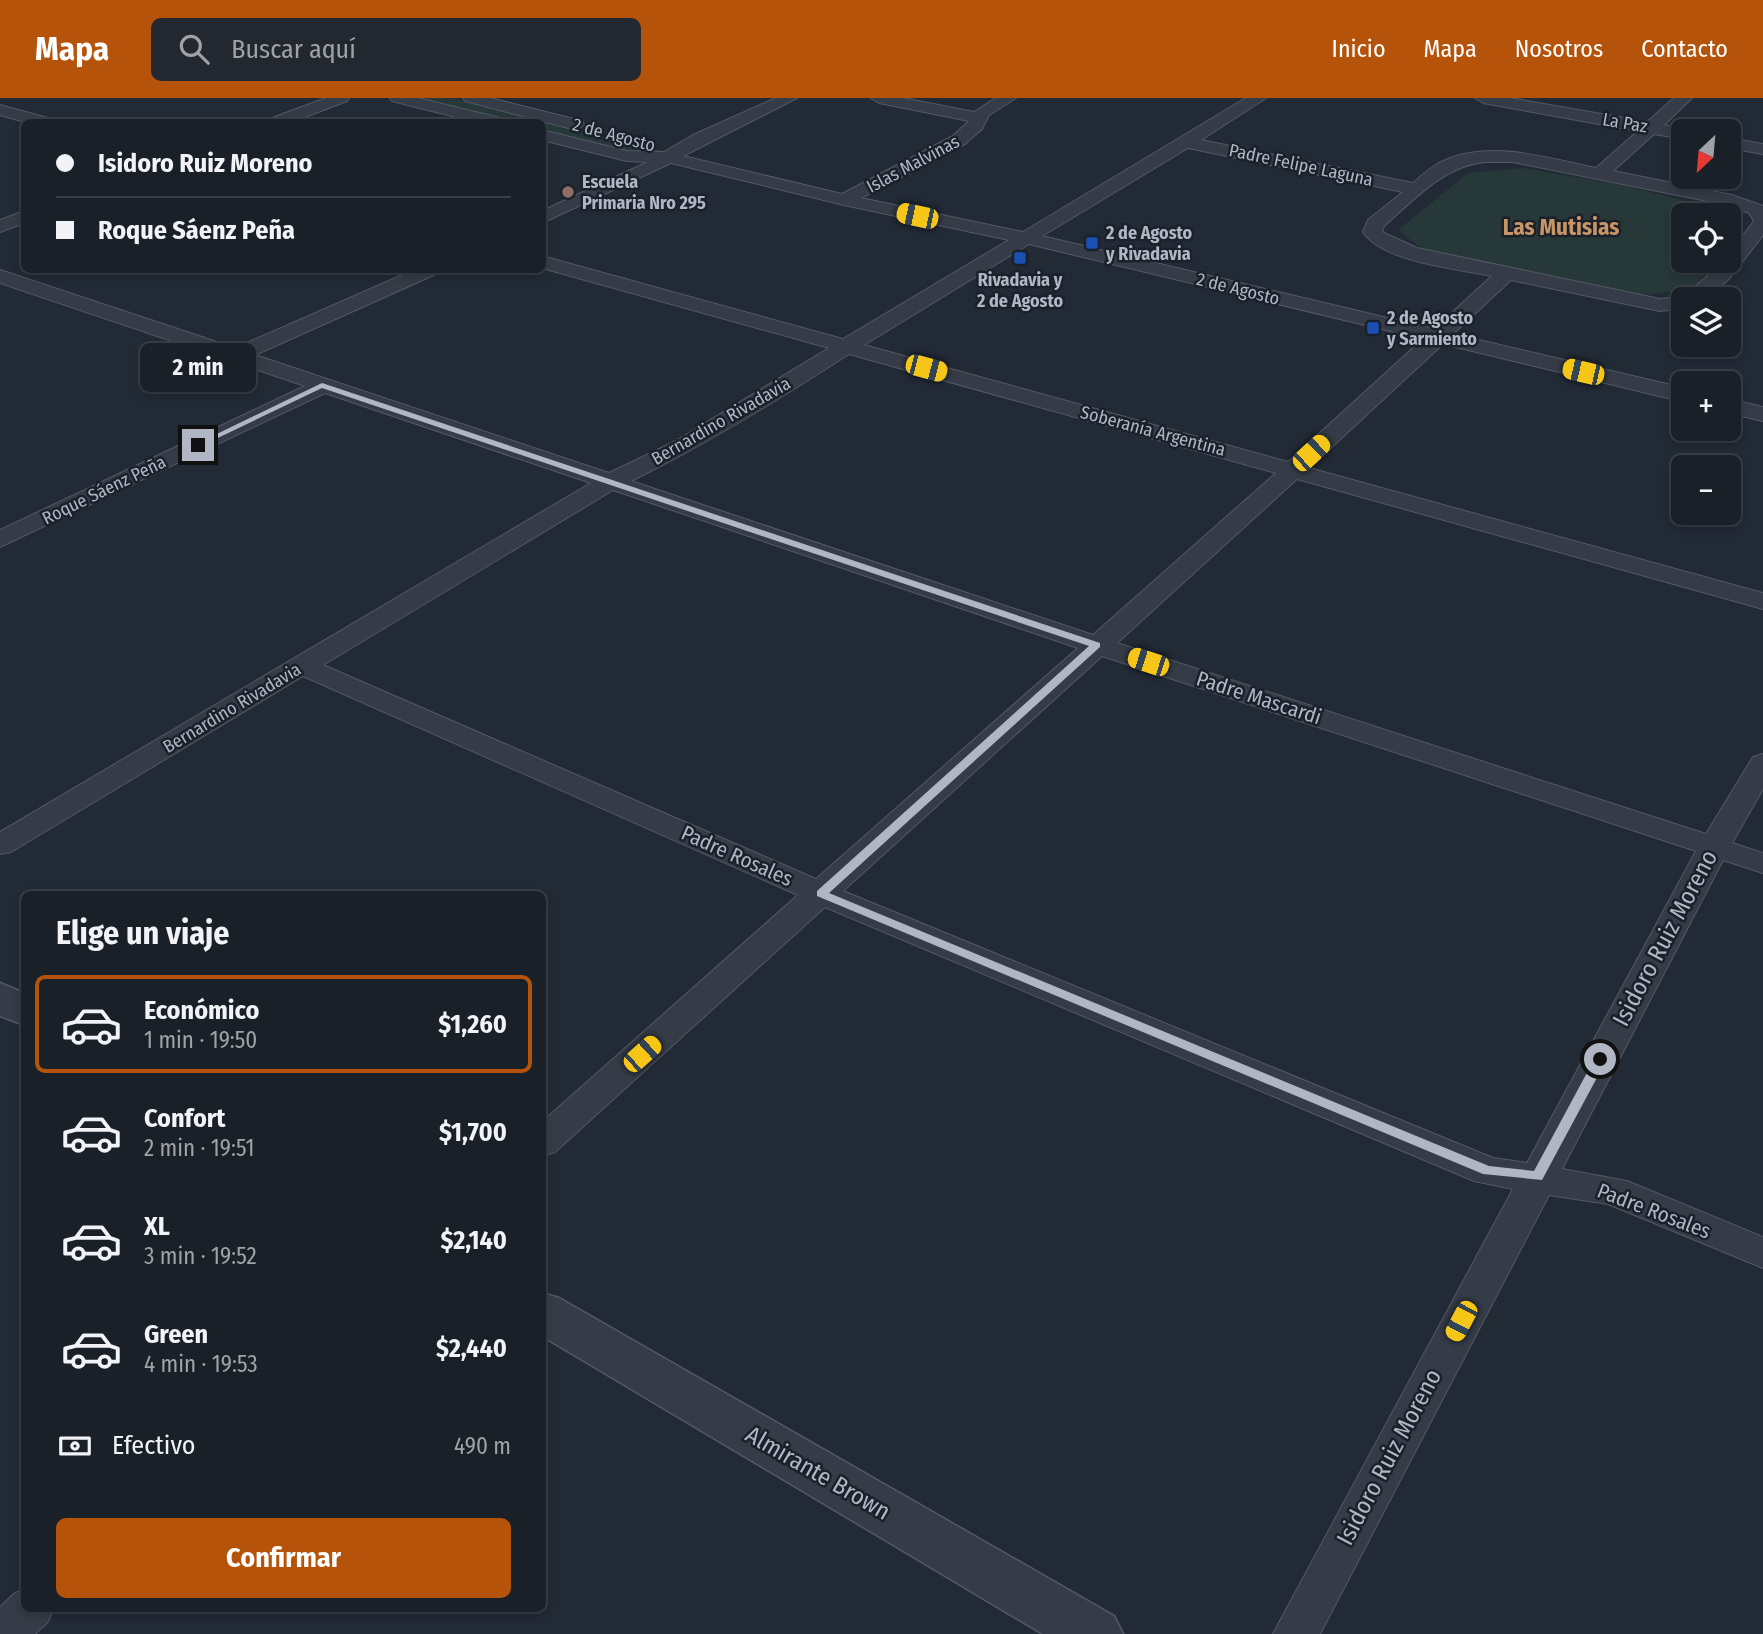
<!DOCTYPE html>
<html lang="es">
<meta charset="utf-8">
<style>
:root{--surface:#1a2028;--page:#232830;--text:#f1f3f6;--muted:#9fa3a8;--line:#383e45;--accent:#b45309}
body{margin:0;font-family:"Fira Sans Condensed",sans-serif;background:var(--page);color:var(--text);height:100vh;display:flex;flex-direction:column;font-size:26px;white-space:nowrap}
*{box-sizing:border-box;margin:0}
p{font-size:23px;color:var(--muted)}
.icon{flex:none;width:38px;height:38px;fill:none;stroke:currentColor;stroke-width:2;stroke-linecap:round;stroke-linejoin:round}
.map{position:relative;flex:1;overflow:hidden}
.drawer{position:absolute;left:21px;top:793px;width:525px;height:721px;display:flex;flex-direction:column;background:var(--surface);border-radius:10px;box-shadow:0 4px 10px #0003,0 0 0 2px var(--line)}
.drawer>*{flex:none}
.top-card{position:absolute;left:21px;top:21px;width:525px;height:154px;border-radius:10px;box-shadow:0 4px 10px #0003,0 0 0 2px var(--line);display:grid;align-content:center;height:154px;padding:0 35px;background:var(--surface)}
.needle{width:46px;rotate:206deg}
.controls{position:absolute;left:1671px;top:21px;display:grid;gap:14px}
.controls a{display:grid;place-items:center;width:70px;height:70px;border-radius:10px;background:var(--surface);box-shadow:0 4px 10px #0003,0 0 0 2px var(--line);font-size:35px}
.end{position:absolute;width:32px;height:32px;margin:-16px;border:9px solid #b0b6c3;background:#111;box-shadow:0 0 0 4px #111}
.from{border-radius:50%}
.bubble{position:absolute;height:49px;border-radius:10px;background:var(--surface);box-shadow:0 4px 10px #0003,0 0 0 2px var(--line);font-size:23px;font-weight:700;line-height:49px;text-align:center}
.car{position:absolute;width:21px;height:42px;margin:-21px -10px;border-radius:9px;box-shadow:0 0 5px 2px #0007;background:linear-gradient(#f5c518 24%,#345 0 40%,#f5c518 0 76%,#345 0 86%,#f5c518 0)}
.top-card b{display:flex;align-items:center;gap:24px;height:66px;font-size:26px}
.top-card b+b{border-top:2px solid var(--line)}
.top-card i{width:18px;height:18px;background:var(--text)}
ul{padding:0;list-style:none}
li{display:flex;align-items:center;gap:21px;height:98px;margin:0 14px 10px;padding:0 21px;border:4px solid transparent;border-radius:10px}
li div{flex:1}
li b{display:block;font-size:26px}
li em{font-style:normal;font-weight:700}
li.on{border-color:var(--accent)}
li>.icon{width:63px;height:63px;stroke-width:1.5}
h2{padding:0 35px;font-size:32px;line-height:84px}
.pay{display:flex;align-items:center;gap:18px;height:77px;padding:0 35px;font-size:26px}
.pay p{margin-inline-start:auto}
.action{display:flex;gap:14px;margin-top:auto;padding:14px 35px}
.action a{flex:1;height:80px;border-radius:10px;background:var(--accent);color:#fff;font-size:28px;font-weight:700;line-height:80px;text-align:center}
header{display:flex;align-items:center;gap:42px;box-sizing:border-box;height:98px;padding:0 35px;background:var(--accent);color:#fff}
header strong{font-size:33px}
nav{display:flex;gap:38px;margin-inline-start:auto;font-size:24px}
.search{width:490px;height:63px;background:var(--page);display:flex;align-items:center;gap:18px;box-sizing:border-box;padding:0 24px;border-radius:10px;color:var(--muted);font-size:26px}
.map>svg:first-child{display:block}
</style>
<header>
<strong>Mapa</strong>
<div class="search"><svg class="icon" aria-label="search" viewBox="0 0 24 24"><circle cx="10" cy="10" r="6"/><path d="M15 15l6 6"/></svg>Buscar aquí</div>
<nav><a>Inicio</a><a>Mapa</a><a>Nosotros</a><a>Contacto</a></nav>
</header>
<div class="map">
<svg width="1763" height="1536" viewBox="0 0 1763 1536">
<rect width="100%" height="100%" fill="#222a36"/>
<!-- green -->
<path fill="#273839" d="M 413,0 L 451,0 L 660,52 L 655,56 L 644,57 L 543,32 L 542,24 L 512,24 Z
M 1522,70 L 1622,87 L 1730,114 L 1743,126 L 1729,144 L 1729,117 L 1684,117 L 1684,163 L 1715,163 L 1694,191 L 1632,198 L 1426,154 L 1398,132 L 1468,75 Z"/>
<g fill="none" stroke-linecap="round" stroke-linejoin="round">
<defs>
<path id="minor" d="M 326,0 L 349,0 L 347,3 L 292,24 L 270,24 L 272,20 Z
M 390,0 L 418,0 L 500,20 L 502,24 L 476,24 L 392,3 Z
M 463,0 L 490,0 L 582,23 L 584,27 L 576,32 L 465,3 Z
M 776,0 L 797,0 L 683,58 L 842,96 L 953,38 L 969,23 L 879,5 L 871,0 L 903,0 L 974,14 L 996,0 L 1016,0 L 989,17 L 982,31 L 965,46 L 861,100 L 1023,134 L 1246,0 L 1266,0 L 1201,42 L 1413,85 C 1421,78 1430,70 1439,65 C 1487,40 1547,60 1596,70 L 1638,33 L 1483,5 L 1475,0 L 1510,0 L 1647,24 L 1674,0 L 1692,0 L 1664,27 L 1690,32 L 1684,33 L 1684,41 L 1654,36 L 1613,73 L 1732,97 L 1763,108 L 1763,137 L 1729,181 L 1706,201 L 1684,201 L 1684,210 L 1660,213 L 1511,182 L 1453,236 L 1684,290 L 1684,304 L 1443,246 L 1309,370 L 1763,495 L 1763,511 L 1297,381 L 1117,545 L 1706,736 L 1753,659 L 1763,656 L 1763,691 L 1732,745 L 1763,755 L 1763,775 L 1723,762 L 1562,1071 L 1627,1083 L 1763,1139 L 1763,1170 L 1608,1106 L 1549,1097 L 1320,1536 L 1273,1536 L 1513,1091 L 1474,1083 L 825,809 L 555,1054 L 542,1058 L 542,1024 L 798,797 L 303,578 L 11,754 L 0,756 L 0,734 L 591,385 L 325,295 L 0,449 L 0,432 L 305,288 L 0,185 L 0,172 L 235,250 L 414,172 L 438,172 L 436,176 L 255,257 L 609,375 L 676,343 L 829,250 L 542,170 L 542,158 L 843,241 L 1009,142 L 844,107 L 671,65 L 542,125 L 542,113 L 648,64 L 627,63 L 542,42 L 542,32 L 627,53 L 664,54 L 693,37 ZM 1188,50 L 1403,94 L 1368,122 L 1363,134 C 1383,164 1457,171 1492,178 L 1434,231 L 1042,138 ZM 1485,64 L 1513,64 L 1727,107 L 1749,115 L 1754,123 L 1729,156 L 1729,163 L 1724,163 L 1685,198 L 1660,201 L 1417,150 L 1382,134 L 1384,128 C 1414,102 1443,68 1485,64 ZM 1029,146 L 1423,241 L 1288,364 L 864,247 ZM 849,256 L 1276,375 L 1093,537 L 631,383 C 708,345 778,302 849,256 ZM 613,392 L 1078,550 L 816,781 L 323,567 ZM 1102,558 L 1696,753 L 1527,1065 L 1493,1060 L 843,793 Z
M 0,7 L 48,20 L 50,24 L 25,24 L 0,17 Z
M 1729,40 L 1763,46 L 1763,56 L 1729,50 Z
M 24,113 L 24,125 L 0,134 L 0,122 Z
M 1729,301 L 1763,309 L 1763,323 L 1729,315 Z
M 24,1492 L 24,1510 L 54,1510 L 47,1525 L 35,1536 L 0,1536 L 0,1509 L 15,1495 Z"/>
<path id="tertiary" d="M 0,885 L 24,895 L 24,927 L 0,918 Z
M 542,1195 L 559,1200 L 1114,1518 L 1123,1536 L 1043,1536 L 542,1238 Z"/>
</defs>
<!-- minor casing -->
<use href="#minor" stroke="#535964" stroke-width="2"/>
<!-- tertiary casing -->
<use href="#tertiary" stroke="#535964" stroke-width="3"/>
<!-- minor -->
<use href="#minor" fill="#353c47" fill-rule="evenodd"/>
<!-- tertiary -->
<use href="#tertiary" fill="#353c47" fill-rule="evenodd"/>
</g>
<!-- route -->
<path fill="#b0b6c3" d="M 322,285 L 1100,545 L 1100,549 L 829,795 L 1489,1068 L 1534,1073 L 1596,958 L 1605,958 L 1607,961 L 1542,1082 L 1483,1076 L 817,798 L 817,793 L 1089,548 L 322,290 L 201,348 L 194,347 Z"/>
<!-- markers -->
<circle fill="#8d6e63" stroke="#1b212b" stroke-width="2.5" cx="568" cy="94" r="7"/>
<g fill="#1a4fb4" stroke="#1b212b" stroke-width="2.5">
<rect x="1085" y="138" width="14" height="14" rx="3.5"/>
<rect x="1013" y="153" width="14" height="14" rx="3.5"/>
<rect x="1366" y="223" width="14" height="14" rx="3.5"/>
</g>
<g text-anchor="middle" stroke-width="5" stroke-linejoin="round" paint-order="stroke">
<!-- far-street labels -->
<g font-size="18" fill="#b0b6c3" stroke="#1b212b">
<text transform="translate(1625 25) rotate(10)" y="6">La Paz</text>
<text transform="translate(614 37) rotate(15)" y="6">2 de Agosto</text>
<text transform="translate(913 66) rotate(-28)" y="6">Islas Malvinas</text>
<text transform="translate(1301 67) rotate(12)" y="6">Padre Felipe Laguna</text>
<text transform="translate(1238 191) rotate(14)" y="6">2 de Agosto</text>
<text transform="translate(721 323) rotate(-30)" y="6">Bernardino Rivadavia</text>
<text transform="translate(1153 333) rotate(15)" y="6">Soberanía Argentina</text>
<text transform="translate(104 392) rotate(-26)" y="6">Roque Sáenz Peña</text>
<text transform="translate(232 610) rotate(-31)" y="6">Bernardino Rivadavia</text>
</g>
<!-- far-poi labels -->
<g font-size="18" font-weight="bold" fill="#b0b6c3" stroke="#1b212b" text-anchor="start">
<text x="582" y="90">Escuela<tspan x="582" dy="21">Primaria Nro 295</tspan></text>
<text x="1106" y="141">2 de Agosto<tspan x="1106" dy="21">y Rivadavia</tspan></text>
<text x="1020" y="188" text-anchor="middle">Rivadavia y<tspan x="1020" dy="21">2 de Agosto</tspan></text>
<text x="1387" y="226">2 de Agosto<tspan x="1387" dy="21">y Sarmiento</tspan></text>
</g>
<!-- street labels -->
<g font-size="21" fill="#b0b6c3" stroke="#1b212b">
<text transform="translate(1259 600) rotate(18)" y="7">Padre Mascardi</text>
<text transform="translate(737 758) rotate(24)" y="7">Padre Rosales</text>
<text transform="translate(1654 1113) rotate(21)" y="7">Padre Rosales</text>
</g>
<!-- far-district labels -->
<g font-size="23" font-weight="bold" fill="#c99565" stroke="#1b212b">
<text x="1561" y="137">Las Mutisias</text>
</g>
<!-- near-street labels -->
<g font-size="24" fill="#b0b6c3" stroke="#1b212b">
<text transform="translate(1665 840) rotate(-62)" y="8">Isidoro Ruiz Moreno</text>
<text transform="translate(1389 1359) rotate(-62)" y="8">Isidoro Ruiz Moreno</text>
<text transform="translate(818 1375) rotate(30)" y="8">Almirante Brown</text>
</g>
</g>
</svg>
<div class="controls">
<a><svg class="needle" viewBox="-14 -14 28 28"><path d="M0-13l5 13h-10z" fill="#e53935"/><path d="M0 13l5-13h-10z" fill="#9fa3a8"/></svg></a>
<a><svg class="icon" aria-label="locate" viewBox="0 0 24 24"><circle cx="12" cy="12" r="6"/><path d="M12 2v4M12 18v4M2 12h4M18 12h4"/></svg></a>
<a><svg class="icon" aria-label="layers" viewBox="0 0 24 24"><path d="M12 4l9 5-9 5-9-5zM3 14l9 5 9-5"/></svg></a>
<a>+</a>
<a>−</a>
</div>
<i class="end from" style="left:1600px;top:961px"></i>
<i class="end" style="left:198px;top:347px"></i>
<div class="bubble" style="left:140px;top:245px;width:116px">2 min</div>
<i class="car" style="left:917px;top:118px;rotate:282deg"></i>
<i class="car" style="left:926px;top:270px;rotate:105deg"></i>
<i class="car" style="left:1583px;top:274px;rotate:283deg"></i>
<i class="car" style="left:1311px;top:355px;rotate:47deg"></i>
<i class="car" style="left:1148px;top:564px;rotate:288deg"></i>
<i class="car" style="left:642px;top:956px;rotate:48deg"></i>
<i class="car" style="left:1461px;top:1223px;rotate:208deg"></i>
<div class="top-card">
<b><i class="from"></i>Isidoro Ruiz Moreno</b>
<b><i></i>Roque Sáenz Peña</b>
</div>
<section class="drawer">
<h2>Elige un viaje</h2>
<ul>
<li class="on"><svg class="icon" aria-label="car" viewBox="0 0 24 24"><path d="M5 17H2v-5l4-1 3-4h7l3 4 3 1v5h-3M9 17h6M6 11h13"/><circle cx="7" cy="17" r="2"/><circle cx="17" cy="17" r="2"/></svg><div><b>Económico</b><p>1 min · 19:50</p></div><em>$1,260</em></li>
<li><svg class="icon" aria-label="car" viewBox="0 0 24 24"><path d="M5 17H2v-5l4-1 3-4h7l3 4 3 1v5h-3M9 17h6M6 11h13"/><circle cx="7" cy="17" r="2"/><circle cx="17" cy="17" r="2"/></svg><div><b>Confort</b><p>2 min · 19:51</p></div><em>$1,700</em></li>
<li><svg class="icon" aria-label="car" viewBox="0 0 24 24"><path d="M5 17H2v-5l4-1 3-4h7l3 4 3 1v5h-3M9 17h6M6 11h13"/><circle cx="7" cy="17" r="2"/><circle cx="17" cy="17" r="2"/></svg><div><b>XL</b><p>3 min · 19:52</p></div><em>$2,140</em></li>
<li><svg class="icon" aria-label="car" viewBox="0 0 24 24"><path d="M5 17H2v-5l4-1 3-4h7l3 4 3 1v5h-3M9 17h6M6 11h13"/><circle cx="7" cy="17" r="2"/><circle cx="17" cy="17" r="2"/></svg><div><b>Green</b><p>4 min · 19:53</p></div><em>$2,440</em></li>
</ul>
<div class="pay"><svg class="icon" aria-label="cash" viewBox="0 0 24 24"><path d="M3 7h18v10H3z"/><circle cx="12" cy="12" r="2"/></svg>Efectivo<p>490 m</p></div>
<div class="action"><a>Confirmar</a></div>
</section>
</div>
